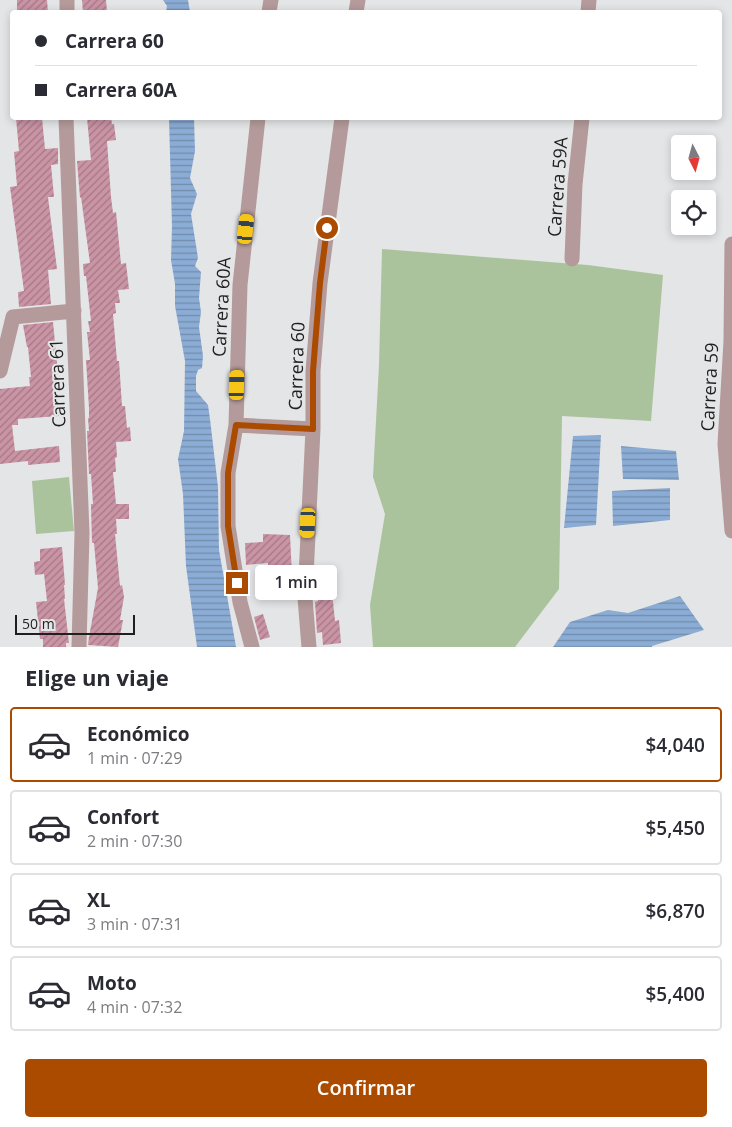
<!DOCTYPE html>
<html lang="es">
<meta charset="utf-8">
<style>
:root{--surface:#fff;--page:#f2f2f3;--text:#2b2b33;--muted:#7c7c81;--line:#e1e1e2;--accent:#ab4b00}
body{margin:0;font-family:"Open Sans",sans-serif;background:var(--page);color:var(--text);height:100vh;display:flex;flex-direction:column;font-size:19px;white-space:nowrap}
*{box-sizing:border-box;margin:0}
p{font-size:16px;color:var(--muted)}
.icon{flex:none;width:28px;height:28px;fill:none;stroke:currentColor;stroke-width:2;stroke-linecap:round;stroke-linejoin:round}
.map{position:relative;height:647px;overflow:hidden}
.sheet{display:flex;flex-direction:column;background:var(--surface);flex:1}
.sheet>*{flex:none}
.banner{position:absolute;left:10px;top:10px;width:712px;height:110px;border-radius:5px;box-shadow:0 2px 8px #0003;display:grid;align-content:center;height:110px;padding:0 25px;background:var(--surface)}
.needle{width:32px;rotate:174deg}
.tools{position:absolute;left:671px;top:135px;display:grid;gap:10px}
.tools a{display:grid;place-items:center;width:45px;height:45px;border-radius:5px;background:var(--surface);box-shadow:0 2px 8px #0003;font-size:25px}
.scale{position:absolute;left:15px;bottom:12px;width:120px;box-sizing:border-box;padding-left:5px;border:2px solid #1f1f20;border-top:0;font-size:14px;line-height:18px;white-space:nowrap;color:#1f1f20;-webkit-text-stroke:4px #e4e5e6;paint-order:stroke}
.end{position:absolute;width:22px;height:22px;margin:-11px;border:6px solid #ab4b00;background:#fff;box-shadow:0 0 0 2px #fff}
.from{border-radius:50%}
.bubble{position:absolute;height:35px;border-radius:5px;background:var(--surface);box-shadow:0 2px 8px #0003;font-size:16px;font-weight:600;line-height:35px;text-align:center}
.car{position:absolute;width:15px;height:30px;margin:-15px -8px;border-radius:6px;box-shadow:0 0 4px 1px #0007;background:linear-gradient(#f5c518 24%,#345 0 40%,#f5c518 0 76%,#345 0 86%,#f5c518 0)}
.banner b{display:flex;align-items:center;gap:18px;height:48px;font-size:19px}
.banner b+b{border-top:1px solid var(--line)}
.banner i{width:12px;height:12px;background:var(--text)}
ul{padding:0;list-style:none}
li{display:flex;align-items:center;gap:15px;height:75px;margin:0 10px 8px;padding:0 15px;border:2px solid var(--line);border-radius:5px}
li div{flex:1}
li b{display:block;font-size:19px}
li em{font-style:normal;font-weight:600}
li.active{border-color:var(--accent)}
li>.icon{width:45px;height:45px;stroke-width:1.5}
h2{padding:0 25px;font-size:22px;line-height:60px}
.primary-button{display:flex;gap:10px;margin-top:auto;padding:10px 25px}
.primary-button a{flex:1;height:58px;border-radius:5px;background:var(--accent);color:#fff;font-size:20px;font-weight:600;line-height:58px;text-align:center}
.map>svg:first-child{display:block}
</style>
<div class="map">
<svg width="732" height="647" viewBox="0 0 732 647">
<defs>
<pattern id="water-rules" width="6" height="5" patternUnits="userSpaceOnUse" patternTransform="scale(1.25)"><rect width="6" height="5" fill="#8bacd4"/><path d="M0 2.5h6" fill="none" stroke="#718bac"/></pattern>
<pattern id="building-hatch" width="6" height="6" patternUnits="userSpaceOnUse" patternTransform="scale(1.25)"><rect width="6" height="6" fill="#ca94a5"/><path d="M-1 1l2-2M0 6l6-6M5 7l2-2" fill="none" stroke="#a37886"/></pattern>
</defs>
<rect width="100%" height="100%" fill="#e4e5e6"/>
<!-- grass -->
<path fill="#abc39c" d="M 382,249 L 588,265 L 663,275 L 651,421 L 562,416 L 559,589 L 515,647 L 373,647 L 370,605 L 385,514 L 373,477 L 379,365 Z
M 69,477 L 74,531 L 36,534 L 32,481 Z"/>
<!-- water -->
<path fill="url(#water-rules)" d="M 163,0 L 188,0 L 190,12 L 166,12 L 167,6 Z
M 169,118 L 194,118 L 195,151 L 190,178 L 197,194 L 191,214 L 198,258 L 195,266 L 201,272 L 199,298 L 201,312 L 199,327 L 203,356 L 202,368 L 198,370 L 196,376 L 196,391 L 208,405 L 210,419 L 218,487 L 219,550 L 236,647 L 197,647 L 186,566 L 183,494 L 178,459 L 184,431 L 185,361 L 175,306 L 175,284 L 171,260 L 172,227 Z
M 601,435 L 596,525 L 564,528 L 573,436 Z
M 621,446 L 676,451 L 679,480 L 623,479 Z
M 670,488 L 670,520 L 613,526 L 612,491 Z
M 680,596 L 704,630 L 652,646 L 652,647 L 553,647 L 570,622 L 608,610 L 628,613 Z"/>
<!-- building -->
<path fill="url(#building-hatch)" d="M 17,0 L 47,0 L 48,12 L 17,12 Z
M 82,0 L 106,0 L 107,12 L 83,12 Z
M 16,118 L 42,118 L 45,149 L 58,148 L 58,164 L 51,165 L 54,197 L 48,197 L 57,269 L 48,270 L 51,304 L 19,307 L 18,292 L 24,291 L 10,187 L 17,186 L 14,152 L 19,151 Z
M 87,118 L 111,118 L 112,124 L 114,124 L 116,140 L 107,141 L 111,197 L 113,213 L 116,212 L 121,264 L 126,263 L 129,289 L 118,290 L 120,303 L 115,303 L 116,313 L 113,314 L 117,361 L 119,361 L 122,406 L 125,406 L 127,428 L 130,427 L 131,441 L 116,442 L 117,457 L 115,458 L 116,472 L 113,472 L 116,504 L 129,504 L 129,519 L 116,519 L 117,534 L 115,534 L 120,586 L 122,585 L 124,597 L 120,620 L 123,620 L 118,647 L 88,645 L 89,637 L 98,588 L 94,543 L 92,543 L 91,504 L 93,504 L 91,474 L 89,474 L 87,431 L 89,431 L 88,418 L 89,418 L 89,408 L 86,360 L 90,360 L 87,332 L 90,332 L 88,321 L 91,321 L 86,276 L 84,276 L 83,264 L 90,263 L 81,197 L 80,198 L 77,161 L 91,160 Z
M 53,322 L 58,373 L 56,374 L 59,416 L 18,419 L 18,425 L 12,425 L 15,451 L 59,446 L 60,462 L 28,465 L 28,461 L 0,464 L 0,389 L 30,386 L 29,377 L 31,377 L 28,347 L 27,347 L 23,325 Z
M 263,534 L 290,535 L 293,596 L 273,597 L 272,570 L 268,570 L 268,563 L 246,565 L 245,543 L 263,542 Z
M 62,547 L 65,585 L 64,585 L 65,599 L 64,599 L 69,643 L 66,643 L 66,647 L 43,647 L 43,639 L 40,639 L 36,602 L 47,601 L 44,574 L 35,575 L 34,562 L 40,561 L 40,549 Z
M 334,577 L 335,592 L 332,592 L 335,621 L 339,620 L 341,643 L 323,645 L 322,632 L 317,633 L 315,602 L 318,601 L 316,579 Z
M 263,614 L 270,637 L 260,640 L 254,617 Z"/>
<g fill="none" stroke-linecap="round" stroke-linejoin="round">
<!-- minor -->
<path stroke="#b49a9a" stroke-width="15" d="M 67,12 L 67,0
M 269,12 L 271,0
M 356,12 L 358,0
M 588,12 L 589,0
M 66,118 L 82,533 L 79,647
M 732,244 L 731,341 L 725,444 L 732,531
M 572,259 L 575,184 L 582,118
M 0,371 L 13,317 L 74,311
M 236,425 L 313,429
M 252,647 L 240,602 L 228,526 L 228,473 L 236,425 L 240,285 L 258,118
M 309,647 L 305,598 L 313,429 L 313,371 L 320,283 L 342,118"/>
</g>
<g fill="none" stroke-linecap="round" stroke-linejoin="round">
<!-- route -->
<path stroke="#ab4b00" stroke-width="6" d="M 237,583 L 228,526 L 228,473 L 236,425 L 313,429 L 313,371 L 320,283 L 327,228"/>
</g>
<g text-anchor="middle" stroke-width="4" stroke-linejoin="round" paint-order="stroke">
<!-- street labels -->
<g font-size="18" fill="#1f1f20" stroke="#e4e5e6">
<text transform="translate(558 187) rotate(-86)" y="6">Carrera 59A</text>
<text transform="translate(222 307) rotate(-87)" y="6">Carrera 60A</text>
<text transform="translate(297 366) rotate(-88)" y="6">Carrera 60</text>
<text transform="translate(58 383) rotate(-92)" y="6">Carrera 61</text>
<text transform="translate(710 387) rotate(-87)" y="6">Carrera 59</text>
</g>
</g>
</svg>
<div class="tools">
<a><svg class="needle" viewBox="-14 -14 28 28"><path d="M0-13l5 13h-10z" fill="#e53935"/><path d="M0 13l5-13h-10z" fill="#7c7c81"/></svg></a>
<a><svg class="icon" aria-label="locate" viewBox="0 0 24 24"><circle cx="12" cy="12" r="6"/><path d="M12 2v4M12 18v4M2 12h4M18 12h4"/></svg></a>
</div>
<div class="scale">50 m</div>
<i class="end from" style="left:327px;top:228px"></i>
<i class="end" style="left:237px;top:583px"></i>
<div class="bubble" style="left:255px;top:565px;width:82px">1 min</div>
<i class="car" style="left:246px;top:229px;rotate:6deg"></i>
<i class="car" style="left:237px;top:385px;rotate:2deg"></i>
<i class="car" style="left:308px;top:523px;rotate:183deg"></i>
<div class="banner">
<b><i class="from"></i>Carrera 60</b>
<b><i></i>Carrera 60A</b>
</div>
</div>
<section class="sheet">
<h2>Elige un viaje</h2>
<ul>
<li class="active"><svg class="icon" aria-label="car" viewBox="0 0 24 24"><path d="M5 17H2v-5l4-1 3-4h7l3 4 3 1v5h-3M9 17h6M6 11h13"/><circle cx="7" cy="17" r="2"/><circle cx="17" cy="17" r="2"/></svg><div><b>Económico</b><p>1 min · 07:29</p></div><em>$4,040</em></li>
<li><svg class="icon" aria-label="car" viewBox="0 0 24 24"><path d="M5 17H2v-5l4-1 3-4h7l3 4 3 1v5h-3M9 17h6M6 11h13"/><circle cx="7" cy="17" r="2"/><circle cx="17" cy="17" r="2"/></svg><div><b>Confort</b><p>2 min · 07:30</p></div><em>$5,450</em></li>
<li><svg class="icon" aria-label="car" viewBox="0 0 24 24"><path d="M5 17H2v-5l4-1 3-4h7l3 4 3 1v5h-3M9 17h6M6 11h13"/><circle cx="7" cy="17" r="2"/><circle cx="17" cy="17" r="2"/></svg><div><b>XL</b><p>3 min · 07:31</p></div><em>$6,870</em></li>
<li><svg class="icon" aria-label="car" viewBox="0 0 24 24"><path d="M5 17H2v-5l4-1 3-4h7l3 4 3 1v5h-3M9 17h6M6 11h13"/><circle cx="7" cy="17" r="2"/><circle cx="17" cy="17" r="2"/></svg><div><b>Moto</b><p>4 min · 07:32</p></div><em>$5,400</em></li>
</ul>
<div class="primary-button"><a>Confirmar</a></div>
</section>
